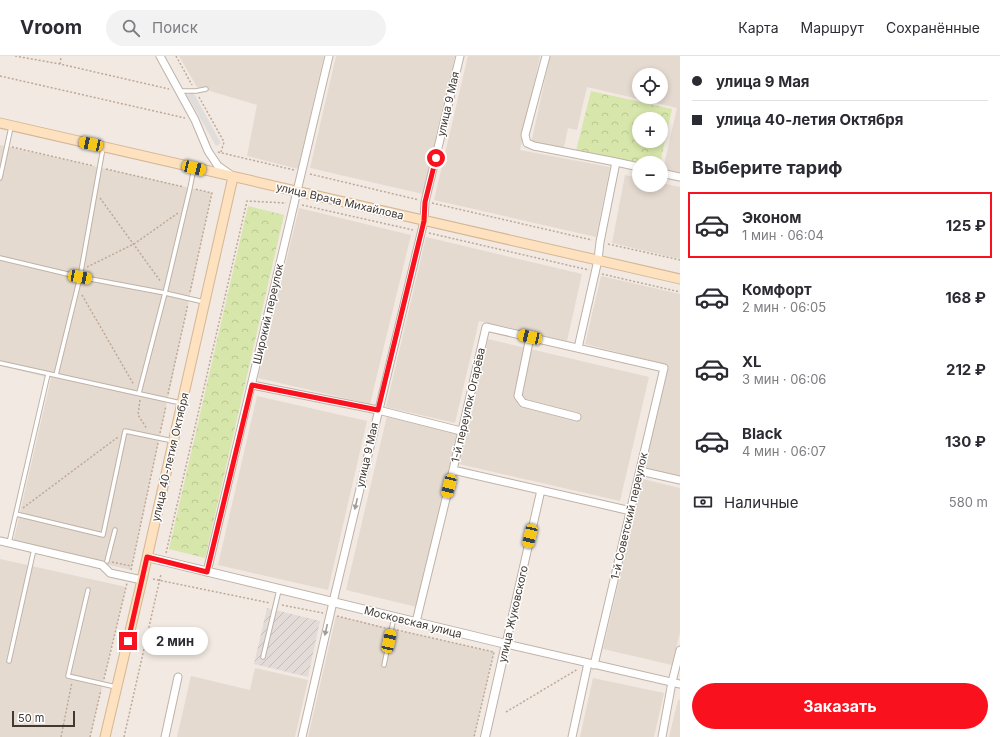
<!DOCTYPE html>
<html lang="ru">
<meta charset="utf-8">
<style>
:root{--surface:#fff;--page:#f2f2f3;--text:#2b2b33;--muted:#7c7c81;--line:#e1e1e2;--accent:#f9111e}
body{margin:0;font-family:Inter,sans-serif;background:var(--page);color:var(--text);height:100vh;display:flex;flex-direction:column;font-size:15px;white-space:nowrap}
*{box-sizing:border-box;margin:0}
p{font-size:13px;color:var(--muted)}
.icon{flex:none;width:22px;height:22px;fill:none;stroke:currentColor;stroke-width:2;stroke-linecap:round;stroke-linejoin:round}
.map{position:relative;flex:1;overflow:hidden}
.drawer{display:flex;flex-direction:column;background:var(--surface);width:320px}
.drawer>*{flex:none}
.hud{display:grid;align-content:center;height:88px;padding:0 12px;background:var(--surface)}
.controls{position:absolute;left:632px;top:12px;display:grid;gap:8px}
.controls a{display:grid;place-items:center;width:36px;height:36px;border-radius:50%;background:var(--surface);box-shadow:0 2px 6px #0003;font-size:20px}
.scale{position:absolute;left:12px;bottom:10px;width:63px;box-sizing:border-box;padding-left:4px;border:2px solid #423933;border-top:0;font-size:11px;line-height:14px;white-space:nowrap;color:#423933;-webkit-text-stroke:3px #fff;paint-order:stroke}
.end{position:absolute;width:18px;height:18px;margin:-9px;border:5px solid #f9111e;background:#fff;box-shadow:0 0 0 2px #fff}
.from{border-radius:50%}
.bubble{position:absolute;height:28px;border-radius:14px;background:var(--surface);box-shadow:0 2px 6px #0003;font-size:13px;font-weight:700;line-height:28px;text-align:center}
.car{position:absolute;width:12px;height:24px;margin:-12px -6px;border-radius:5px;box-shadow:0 0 3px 1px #0007;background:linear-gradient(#f5c518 24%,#345 0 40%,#f5c518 0 76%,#345 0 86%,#f5c518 0)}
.hud b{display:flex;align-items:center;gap:14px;height:38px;font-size:15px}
.hud b+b{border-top:1px solid var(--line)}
.hud i{width:10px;height:10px;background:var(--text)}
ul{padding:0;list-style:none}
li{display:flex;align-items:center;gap:12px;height:66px;margin:0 8px 6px;padding:0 4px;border:2px solid transparent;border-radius:0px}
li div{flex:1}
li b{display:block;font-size:15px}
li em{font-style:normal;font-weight:700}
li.on{border-color:var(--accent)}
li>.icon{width:36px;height:36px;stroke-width:1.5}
h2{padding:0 12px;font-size:18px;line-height:48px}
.pay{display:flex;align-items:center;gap:10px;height:44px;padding:0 12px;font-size:15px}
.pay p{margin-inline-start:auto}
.primary-button{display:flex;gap:8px;margin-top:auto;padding:8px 12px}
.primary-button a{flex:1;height:46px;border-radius:24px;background:var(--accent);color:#fff;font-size:16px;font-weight:700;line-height:46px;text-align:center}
header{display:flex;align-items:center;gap:24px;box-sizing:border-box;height:56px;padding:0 20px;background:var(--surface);border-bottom:1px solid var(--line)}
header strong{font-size:19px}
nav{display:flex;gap:22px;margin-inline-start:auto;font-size:14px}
.search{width:280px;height:36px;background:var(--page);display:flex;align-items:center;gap:10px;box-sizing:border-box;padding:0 14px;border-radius:22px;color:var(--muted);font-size:15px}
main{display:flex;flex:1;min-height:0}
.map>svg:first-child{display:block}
</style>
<header>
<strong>Vroom</strong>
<div class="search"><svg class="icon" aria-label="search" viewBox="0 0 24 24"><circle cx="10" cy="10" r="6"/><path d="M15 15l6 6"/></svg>Поиск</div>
<nav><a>Карта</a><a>Маршрут</a><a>Сохранённые</a></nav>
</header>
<main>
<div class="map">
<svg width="680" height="681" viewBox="0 0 680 681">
<defs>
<pattern id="industrial-furrows" width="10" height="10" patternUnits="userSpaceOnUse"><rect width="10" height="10" fill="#e3dbd8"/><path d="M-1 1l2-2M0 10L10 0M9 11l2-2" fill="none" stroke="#c4bdba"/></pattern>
<pattern id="forest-crowns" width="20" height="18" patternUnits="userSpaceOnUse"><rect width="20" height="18" fill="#d7e6aa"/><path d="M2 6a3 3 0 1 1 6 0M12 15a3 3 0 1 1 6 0" fill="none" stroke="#bac693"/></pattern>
</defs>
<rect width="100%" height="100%" fill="#f1e9e2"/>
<!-- residential -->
<path fill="#e5dad0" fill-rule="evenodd" d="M 179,0 L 324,0 L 298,113 L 247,100 L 257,49 L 197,31 Z
M 336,0 L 455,0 L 423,138 L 310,112 Z
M 468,0 L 540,0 L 520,94 L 610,111 L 596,181 L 434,144 Z
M 550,0 L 680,0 L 680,122 L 662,118 L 677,52 L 587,31 L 577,74 L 568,72 L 563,96 L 531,88 ZM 639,19 L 661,19 L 661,41 L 639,41 Z
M 0,89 L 212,137 L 131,514 L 13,487 L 51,322 L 0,310 Z
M 625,119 L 639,122 L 639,129 L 661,129 L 661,127 L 680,131 L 680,203 L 612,187 Z
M 299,152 L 411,179 L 370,348 L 258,322 Z
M 426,181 L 582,218 L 567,285 L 479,265 L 455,367 L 386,351 Z
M 601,220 L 680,238 L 680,420 L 644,412 L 668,309 L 585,288 Z
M 488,283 L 649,321 L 620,445 L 459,408 Z
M 257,340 L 367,365 L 328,534 L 218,509 Z
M 387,360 L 457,377 L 417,551 L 346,534 Z
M 643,423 L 680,432 L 680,576 L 672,609 L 603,593 Z
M 0,503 L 126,531 L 90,681 L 0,681 Z
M 336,560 L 494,596 L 474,681 L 308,681 Z
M 255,612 L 308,624 L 295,681 L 177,681 L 191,620 L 250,634 Z
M 593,622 L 664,637 L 654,681 L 580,681 Z
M 678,644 L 680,644 L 680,681 L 669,681 Z"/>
<!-- industrial -->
<path fill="url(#industrial-furrows)" d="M 267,552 L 320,565 L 308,621 L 254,608 Z"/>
<!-- forest -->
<path fill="url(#forest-crowns)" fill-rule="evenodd" d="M 591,35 L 672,53 L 660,107 L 639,107 L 639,110 L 576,95 ZM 639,63 L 661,63 L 661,85 L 639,85 Z
M 248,150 L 284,159 L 205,502 L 169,493 Z"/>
<!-- parking -->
<path fill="#e1dddb" d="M 193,36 L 221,87 L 216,90 L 187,39 Z"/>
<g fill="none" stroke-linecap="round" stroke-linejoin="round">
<defs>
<path id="service" d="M 179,35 L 196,35 L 206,33
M 0,122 L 11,71
M 0,202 L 80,221 L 165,237 L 204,246
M 0,307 L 181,347
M 56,319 L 80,221 L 103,92
M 139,337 L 166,233 L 190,132 L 194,112
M 16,458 L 103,479 L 125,375 L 173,385
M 9,487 L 48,318
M 107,505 L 115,474
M 88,534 L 68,620 L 116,631
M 263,601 L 279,534
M 9,605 L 34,493
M 384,609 L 394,561"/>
<path id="minor" d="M 160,0 L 195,64 L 208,95 L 218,110 L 231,119
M 546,0 L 525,79 L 527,87 L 534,90 L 616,106 L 639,111
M 661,117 L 680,121
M 530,281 L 518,340 L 523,347 L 577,361
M 578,292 L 598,204 L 600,186 L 616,106
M 252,329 L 378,354 L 461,375
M 453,414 L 631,455
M 640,415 L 680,424
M 541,434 L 506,588 L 680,628
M 0,485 L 102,509 L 110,517 L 142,524
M 207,516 L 329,0
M 416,566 L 453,414 L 486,271 L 664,312 L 594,609
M 165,681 L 178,621
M 302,681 L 333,546 L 424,165 L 425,146 L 460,0
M 572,681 L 588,607
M 662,681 L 672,626 L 680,594"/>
<path id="tertiary" d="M 147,501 L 506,588 L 485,681"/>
<path id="secondary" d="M 0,67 L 680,223
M 105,681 L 142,524 L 233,121"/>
</defs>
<!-- service casing -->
<use href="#service" stroke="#bfb2a8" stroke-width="5.5"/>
<!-- minor casing -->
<use href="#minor" stroke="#bfb2a8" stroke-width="9"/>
<!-- tertiary casing -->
<use href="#tertiary" stroke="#bfb2a8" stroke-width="10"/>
<!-- secondary casing -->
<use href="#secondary" stroke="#d5b694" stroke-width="11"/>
<!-- path -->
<path stroke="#bea896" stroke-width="1.5" stroke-dasharray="2 2" stroke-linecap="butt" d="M 15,0 L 60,8 L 169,33
M 176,0 L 192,29
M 60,8 L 61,1
M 0,20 L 185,62
M 199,41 L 224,86 L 221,96
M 12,91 L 94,110
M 218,96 L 294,114
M 106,113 L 184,131
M 310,118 L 419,144
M 100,142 L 161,226
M 432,147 L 592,184
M 302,149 L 413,174
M 429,177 L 589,214
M 608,188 L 680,204
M 87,211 L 134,188 L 178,157
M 602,218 L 680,236
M 190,236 L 212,137 L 195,133
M 82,239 L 134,329
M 168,338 L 188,248
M 140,344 L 138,359 L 147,373
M 160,377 L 166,350
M 23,452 L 118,381
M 166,497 L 247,145 L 286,147
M 112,506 L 131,510
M 131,514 L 158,387
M 153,523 L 270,547
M 282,549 L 323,557
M 337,560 L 385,572
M 397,574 L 494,596 L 474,681
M 104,623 L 127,527
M 506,656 L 578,613
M 61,681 L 72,626
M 90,681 L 101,634
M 124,681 L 161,518"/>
<!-- service -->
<use href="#service" stroke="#fff" stroke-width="3.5"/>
<!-- minor -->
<use href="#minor" stroke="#fff" stroke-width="7"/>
<!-- tertiary -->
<use href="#tertiary" stroke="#fff" stroke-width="8"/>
<!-- secondary -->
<use href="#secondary" stroke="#fee2bf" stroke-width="9"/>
</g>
<!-- one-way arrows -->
<defs><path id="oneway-solid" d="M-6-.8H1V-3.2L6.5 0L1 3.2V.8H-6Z"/></defs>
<g fill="#a09c99">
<use href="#oneway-solid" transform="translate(356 448) rotate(103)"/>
<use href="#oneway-solid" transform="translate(326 574) rotate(103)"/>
</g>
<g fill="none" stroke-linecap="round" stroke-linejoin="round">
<!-- route -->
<path stroke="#f9111e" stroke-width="5" d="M 128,585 L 147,501 L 207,516 L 252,329 L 378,354 L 424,165 L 425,146 L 436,102"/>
</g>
<g text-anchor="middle" stroke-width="3" stroke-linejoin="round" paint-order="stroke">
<!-- street labels -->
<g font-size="11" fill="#423933" stroke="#fff">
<text transform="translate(448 48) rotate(-77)" y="4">улица 9 Мая</text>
<text transform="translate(340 145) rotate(13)" y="4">улица Врача Михайлова</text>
<text transform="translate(268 258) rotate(-77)" y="4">Широкий переулок</text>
<text transform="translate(468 349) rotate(-77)" y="4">1-й переулок Огарёва</text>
<text transform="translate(367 399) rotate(-77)" y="4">улица 9 Мая</text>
<text transform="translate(170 401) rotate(-77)" y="4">улица 40-летия Октября</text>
<text transform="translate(629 460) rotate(-77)" y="4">1-й Советский переулок</text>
<text transform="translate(513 558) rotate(-77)" y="4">улица Жуковского</text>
<text transform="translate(413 566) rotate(14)" y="4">Московская улица</text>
</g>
</g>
</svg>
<div class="controls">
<a><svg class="icon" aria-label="locate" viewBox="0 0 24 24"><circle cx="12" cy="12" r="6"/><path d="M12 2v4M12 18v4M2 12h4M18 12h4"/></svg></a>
<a>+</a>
<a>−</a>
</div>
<div class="scale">50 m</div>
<i class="end from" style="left:436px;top:102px"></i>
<i class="end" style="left:128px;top:585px"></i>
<div class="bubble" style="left:142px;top:571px;width:66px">2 мин</div>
<i class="car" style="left:91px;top:88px;rotate:282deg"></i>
<i class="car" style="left:194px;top:112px;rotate:104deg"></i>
<i class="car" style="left:80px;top:221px;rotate:101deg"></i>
<i class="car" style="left:530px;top:281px;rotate:283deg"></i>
<i class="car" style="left:449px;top:430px;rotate:194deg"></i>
<i class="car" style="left:530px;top:480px;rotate:193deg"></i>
<i class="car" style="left:389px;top:585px;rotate:12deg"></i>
</div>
<section class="drawer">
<div class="hud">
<b><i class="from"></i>улица 9 Мая</b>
<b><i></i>улица 40-летия Октября</b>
</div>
<h2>Выберите тариф</h2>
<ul>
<li class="on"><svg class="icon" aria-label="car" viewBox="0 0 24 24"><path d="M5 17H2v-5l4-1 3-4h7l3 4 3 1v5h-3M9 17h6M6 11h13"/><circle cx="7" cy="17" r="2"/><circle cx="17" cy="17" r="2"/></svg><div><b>Эконом</b><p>1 мин · 06:04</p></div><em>125 ₽</em></li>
<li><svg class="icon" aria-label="car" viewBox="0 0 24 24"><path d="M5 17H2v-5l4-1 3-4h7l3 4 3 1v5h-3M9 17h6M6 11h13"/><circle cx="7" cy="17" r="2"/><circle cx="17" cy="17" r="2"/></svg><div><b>Комфорт</b><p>2 мин · 06:05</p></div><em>168 ₽</em></li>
<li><svg class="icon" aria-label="car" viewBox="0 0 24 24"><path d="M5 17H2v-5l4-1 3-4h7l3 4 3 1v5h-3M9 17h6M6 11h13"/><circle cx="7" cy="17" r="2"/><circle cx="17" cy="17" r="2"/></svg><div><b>XL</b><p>3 мин · 06:06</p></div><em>212 ₽</em></li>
<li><svg class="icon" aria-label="car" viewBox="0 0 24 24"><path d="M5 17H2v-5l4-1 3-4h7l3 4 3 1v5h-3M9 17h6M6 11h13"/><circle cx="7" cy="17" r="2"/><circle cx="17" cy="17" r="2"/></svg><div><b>Black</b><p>4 мин · 06:07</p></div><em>130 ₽</em></li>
</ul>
<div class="pay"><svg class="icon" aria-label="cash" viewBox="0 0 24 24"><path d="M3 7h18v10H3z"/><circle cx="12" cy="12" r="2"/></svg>Наличные<p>580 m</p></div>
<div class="primary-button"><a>Заказать</a></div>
</section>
</main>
